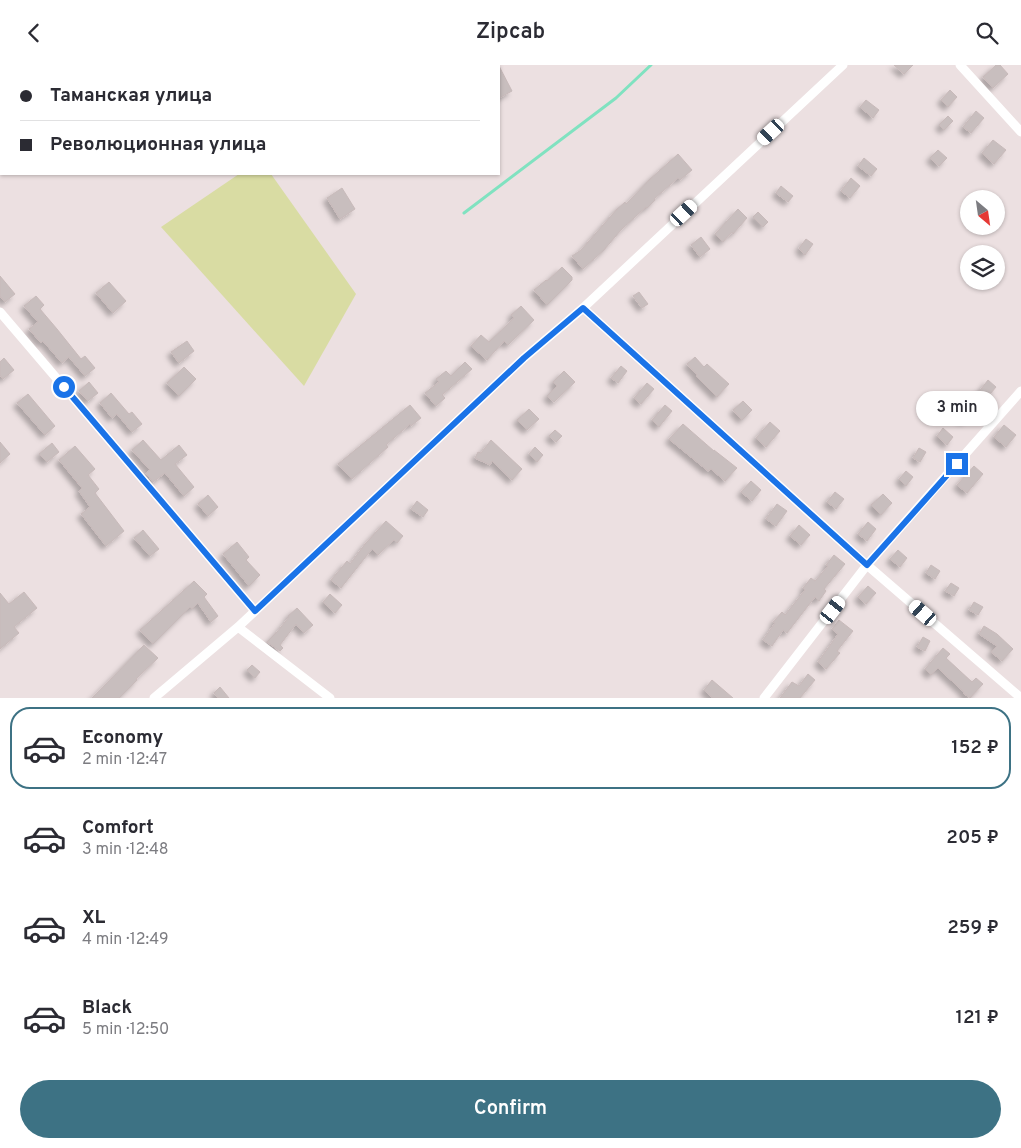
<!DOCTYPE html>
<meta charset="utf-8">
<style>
:root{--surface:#fff;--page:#f2f2f3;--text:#2b2b33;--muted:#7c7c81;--line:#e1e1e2;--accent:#3d7284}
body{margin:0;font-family:Overpass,sans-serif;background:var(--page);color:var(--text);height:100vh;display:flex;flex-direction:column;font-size:19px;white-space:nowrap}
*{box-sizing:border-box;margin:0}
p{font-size:16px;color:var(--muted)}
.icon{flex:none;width:28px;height:28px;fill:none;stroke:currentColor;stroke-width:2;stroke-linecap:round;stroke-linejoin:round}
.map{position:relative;height:633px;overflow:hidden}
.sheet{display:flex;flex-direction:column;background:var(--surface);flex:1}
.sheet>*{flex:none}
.hud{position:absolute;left:0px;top:0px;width:500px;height:110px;box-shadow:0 1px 4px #0004;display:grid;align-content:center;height:110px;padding:0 20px;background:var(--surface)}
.needle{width:32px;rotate:151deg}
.fabs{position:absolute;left:960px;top:125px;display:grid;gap:10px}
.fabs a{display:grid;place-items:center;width:45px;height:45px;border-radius:50%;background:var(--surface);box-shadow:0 1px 4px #0004;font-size:25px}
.end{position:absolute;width:22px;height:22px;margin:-11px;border:6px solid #1a73e8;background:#fff;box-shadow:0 0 0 2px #fff}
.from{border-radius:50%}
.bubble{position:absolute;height:35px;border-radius:18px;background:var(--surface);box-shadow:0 1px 4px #0004;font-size:16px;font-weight:600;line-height:35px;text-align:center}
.car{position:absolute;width:15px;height:30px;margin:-15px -8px;border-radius:6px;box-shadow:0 0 4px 1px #0007;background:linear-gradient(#fff 24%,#345 0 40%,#fff 0 76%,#345 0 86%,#fff 0)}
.hud b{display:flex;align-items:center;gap:18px;height:48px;font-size:19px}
.hud b+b{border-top:1px solid var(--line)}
.hud i{width:12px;height:12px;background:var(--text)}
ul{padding:9px 0 0;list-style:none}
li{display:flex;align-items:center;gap:15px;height:82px;margin:0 10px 8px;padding:0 10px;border:2px solid transparent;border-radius:20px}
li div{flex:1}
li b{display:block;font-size:19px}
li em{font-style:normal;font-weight:600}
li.on{border-color:var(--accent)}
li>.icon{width:45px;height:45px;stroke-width:1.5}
.action{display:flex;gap:10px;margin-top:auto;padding:10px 20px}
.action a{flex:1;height:58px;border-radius:30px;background:var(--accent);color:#fff;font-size:20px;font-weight:600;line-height:58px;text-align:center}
header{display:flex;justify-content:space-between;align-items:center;height:65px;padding:0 20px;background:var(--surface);font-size:22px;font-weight:600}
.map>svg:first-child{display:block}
</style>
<header><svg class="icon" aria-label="back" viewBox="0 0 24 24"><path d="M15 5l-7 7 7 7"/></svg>Zipcab<svg class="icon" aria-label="search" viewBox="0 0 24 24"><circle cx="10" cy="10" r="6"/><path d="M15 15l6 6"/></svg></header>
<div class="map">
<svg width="1021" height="633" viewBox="0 0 1021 633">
<defs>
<filter id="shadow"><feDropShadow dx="-4" dy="4" stdDeviation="2.5" flood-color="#0004"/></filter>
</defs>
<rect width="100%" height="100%" fill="#ece0e1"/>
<!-- green -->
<path fill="#d9dca3" d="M 239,109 L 271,109 L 356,229 L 304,321 L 161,162 Z"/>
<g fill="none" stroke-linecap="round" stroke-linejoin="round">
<!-- stream -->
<path stroke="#80e2c0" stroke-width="3" d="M 464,148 L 616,33 L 651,0"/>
</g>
<!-- building -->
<path fill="#c8bebe" stroke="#c8baba" filter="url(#shadow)" d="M 894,0 L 913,0 L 904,9 Z
M 996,0 L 1000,0 L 1008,9 L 993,23 L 983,12 Z
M 499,1 L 512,26 L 499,33 Z
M 950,25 L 957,32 L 948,42 L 941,35 Z
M 866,35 L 879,45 L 873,53 L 860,42 Z
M 976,46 L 984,53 L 971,68 L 963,62 Z
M 948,51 L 953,56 L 944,65 L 939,60 Z
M 993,75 L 1006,85 L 994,99 L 982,88 Z
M 938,85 L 947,93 L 939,101 L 930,93 Z
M 678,89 L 692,105 L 680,115 L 678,113 L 654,134 L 655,135 L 647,143 L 646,142 L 621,165 L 604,185 L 583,204 L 572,191 L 581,185 L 617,144 L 625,137 L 626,139 L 650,114 Z
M 864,93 L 877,104 L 871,111 L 858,101 Z
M 851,113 L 860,121 L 850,133 L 841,126 Z
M 781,121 L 793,131 L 788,137 L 776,128 Z
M 342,123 L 355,144 L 340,154 L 327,133 Z
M 738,144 L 747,153 L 733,169 L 732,167 L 723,177 L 715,169 Z
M 758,147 L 768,157 L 763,162 L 753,152 Z
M 701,172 L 710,184 L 700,192 L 691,180 Z
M 806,174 L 813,179 L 805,190 L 799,183 Z
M 562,202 L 572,212 L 572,215 L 547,240 L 534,225 L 546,215 L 547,216 Z
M 0,211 L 15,229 L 5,237 L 0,231 Z
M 109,217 L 126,236 L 113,248 L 96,228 Z
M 639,227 L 648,239 L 642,243 L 633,231 Z
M 36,231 L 44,240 L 40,244 L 57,264 L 81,294 L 85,291 L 95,303 L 85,311 L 69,292 L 62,298 L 43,276 L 41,278 L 29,264 L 38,257 L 24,241 Z
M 521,241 L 534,255 L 508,280 L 504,276 L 487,295 L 471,281 L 481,270 L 489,277 L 514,253 L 511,250 Z
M 187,276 L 194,286 L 179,298 L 171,287 Z
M 695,292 L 704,302 L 707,299 L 729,319 L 717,332 L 696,311 L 697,310 L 687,299 Z
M 4,293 L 14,305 L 3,314 L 0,310 L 0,297 Z
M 465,297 L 472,304 L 442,330 L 445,333 L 436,341 L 425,328 L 439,317 L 436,314 L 446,306 L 451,311 Z
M 621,301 L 627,306 L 618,318 L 611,313 Z
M 184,302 L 196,314 L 179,331 L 167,318 Z
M 564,306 L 575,317 L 554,337 L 547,331 L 557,321 L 553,317 Z
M 988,315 L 996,322 L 976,346 L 974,344 L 964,356 L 955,348 L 971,330 L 974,333 Z
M 89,317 L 98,328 L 88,336 L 79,326 Z
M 647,318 L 654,324 L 641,339 L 634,333 Z
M 111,328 L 129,349 L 132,347 L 142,359 L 132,367 L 117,349 L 112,353 L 100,338 Z
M 28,329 L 55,361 L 45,370 L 17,338 Z
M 743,336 L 752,345 L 742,355 L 733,345 Z
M 410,340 L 421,353 L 411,361 L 410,359 L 386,380 L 388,382 L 352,414 L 338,399 Z
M 665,340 L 672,346 L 659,362 L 652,355 Z
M 529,344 L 539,354 L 527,365 L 517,355 Z
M 770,357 L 780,366 L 766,382 L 756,373 Z
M 683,359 L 714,386 L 714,385 L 737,403 L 725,416 L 711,404 L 708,406 L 669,374 Z
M 1004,360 L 1016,370 L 1006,382 L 994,372 Z
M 943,363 L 953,372 L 947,380 L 937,371 Z
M 555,365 L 562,371 L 556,377 L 549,371 Z
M 143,375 L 161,395 L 179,380 L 187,390 L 175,399 L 194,422 L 184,431 L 165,408 L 153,417 L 146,408 L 150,405 L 132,385 Z
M 491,375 L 522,404 L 512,415 L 492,396 L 490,400 L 475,393 L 478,387 L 481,388 Z
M 0,377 L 10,389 L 0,398 Z
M 52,378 L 59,387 L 47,397 L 39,389 Z
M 75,381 L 95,404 L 88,410 L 99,424 L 95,428 L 124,466 L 106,481 L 81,449 L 90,442 L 79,426 L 82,423 L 59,395 Z
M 535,382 L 543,390 L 537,397 L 529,389 Z
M 919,383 L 926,387 L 920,397 L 913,393 Z
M 974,401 L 983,409 L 967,428 L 957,420 Z
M 906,406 L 913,412 L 906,421 L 899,414 Z
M 751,416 L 761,425 L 752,436 L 741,427 Z
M 835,427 L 844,434 L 836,444 L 827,437 Z
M 883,429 L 892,438 L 881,450 L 871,440 Z
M 208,430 L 218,442 L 208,451 L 198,439 Z
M 417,436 L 428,445 L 423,452 L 411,444 Z
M 777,439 L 787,446 L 776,461 L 766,454 Z
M 386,456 L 403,471 L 397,478 L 394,475 L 378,490 L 372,484 L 341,523 L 331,515 L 347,496 L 350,499 L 365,479 Z
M 868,457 L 876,464 L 867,476 L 858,469 Z
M 799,460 L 810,470 L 801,480 L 790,471 Z
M 143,465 L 159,484 L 150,491 L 134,473 Z
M 237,477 L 249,492 L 246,495 L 260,510 L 249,521 L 223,489 Z
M 898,485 L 907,493 L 900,502 L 890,494 Z
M 834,490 L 845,499 L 824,524 L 826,526 L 819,536 L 815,532 L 787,568 L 783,565 L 772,581 L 763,575 L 775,558 L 773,557 L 782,547 L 785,550 L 805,525 L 803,523 L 811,513 L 815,516 L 828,501 L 826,500 Z
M 931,500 L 940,506 L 935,514 L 926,508 Z
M 194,516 L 207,529 L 204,532 L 218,551 L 211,557 L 198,538 L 192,544 L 190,542 L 153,579 L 140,565 Z
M 951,518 L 959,523 L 954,531 L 945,526 Z
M 868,521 L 876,528 L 866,539 L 858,532 Z
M 24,527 L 37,543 L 14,562 L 19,568 L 0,584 L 0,528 L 9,539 Z
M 330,529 L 342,540 L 335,548 L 323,537 Z
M 974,537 L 983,542 L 978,550 L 969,545 Z
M 297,543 L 313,560 L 304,568 L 296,559 L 280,580 L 283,583 L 280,586 L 267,577 L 277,567 L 289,552 L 288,551 Z
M 839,555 L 853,566 L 837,586 L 840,588 L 826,604 L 818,597 L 838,569 L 832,564 Z
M 984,561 L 997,569 L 1013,584 L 1002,596 L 991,587 L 997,581 L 979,569 Z
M 923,572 L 930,576 L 925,586 L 917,582 Z
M 144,580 L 158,593 L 136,614 L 137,615 L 119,633 L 92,633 Z
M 943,583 L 950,589 L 946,593 L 972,617 L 976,613 L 983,619 L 970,633 L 963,628 L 964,627 L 938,603 L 931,610 L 925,604 Z
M 252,600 L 260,607 L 255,613 L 247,605 Z
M 808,609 L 815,615 L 800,633 L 780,633 L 792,617 L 799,621 Z
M 712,615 L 733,633 L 713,633 L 704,625 Z
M 220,622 L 229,633 L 218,633 L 214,628 Z"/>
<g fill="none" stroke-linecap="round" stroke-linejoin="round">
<!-- minor -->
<path stroke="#fff" stroke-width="9" d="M 960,0 L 1021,67
M 0,20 L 1,20
M 583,243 L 867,500 L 1021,633
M 0,247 L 255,546
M 238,562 L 330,633
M 154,633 L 238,562 L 524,293 L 583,243 L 843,0
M 764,633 L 867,500 L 1021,326"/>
</g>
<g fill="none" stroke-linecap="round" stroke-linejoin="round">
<!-- route -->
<path stroke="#1a73e8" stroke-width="6" d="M 64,322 L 255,546 L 524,293 L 583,243 L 867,500 L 957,399"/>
</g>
</svg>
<div class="fabs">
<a><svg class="needle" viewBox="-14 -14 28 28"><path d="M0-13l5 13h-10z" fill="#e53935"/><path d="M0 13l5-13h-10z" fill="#7c7c81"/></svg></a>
<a><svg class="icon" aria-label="layers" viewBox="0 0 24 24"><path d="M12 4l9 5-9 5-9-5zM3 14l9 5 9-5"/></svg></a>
</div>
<i class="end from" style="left:64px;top:322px"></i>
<i class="end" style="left:957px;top:399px"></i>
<div class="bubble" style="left:916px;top:326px;width:82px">3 min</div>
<i class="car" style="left:771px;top:67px;rotate:227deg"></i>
<i class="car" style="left:684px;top:148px;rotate:47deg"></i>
<i class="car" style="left:833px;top:545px;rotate:38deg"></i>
<i class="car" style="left:923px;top:548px;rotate:311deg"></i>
<div class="hud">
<b><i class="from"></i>Таманская улица</b>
<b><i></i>Революционная улица</b>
</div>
</div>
<section class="sheet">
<ul>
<li class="on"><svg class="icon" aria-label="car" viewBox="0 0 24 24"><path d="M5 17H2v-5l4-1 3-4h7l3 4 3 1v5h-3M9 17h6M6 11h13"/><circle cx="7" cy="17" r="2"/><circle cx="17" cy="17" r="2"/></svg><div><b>Economy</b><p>2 min · 12:47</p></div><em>152 ₽</em></li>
<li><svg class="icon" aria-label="car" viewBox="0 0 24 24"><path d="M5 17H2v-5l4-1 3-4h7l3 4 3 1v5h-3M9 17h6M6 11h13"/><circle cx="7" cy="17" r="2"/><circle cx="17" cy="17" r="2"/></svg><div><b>Comfort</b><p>3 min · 12:48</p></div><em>205 ₽</em></li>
<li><svg class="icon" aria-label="car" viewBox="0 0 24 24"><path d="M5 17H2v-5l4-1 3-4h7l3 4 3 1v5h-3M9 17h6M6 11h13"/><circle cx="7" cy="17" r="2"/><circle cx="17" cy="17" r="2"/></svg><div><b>XL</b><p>4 min · 12:49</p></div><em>259 ₽</em></li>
<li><svg class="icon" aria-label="car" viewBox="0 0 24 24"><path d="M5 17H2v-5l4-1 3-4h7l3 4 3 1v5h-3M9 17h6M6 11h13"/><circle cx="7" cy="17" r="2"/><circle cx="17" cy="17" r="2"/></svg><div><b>Black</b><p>5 min · 12:50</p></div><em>121 ₽</em></li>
</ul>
<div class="action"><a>Confirm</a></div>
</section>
